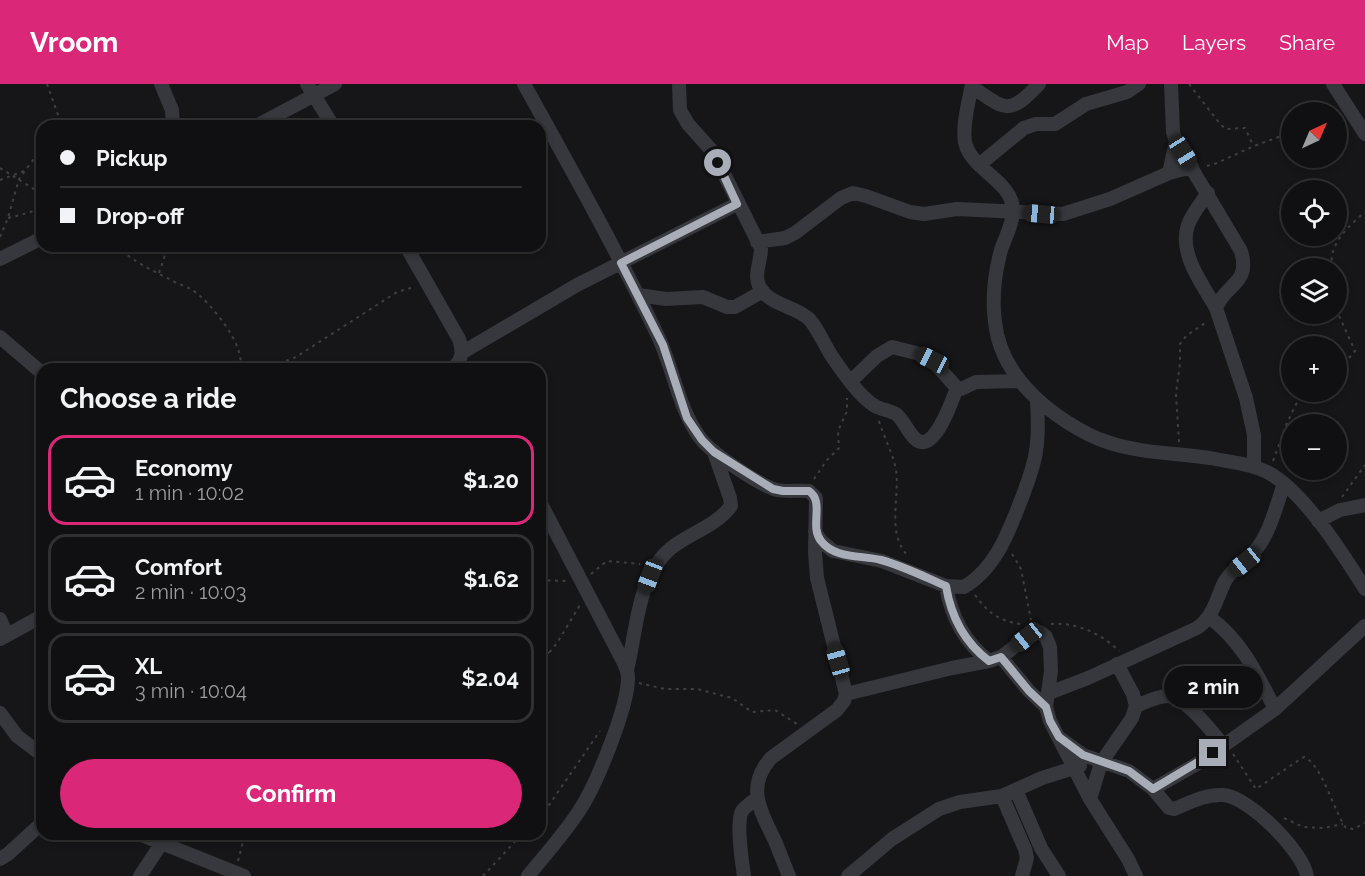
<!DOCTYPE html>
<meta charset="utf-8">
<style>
:root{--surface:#101012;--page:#19191b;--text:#f1f3f6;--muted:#9c9d9f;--line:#303032;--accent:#db2777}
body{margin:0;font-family:Raleway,sans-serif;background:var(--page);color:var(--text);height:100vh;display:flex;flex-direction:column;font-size:22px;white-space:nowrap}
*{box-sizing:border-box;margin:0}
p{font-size:20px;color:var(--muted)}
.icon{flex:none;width:33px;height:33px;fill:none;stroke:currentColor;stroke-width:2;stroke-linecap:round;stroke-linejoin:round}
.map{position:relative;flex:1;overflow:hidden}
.details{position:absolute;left:36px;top:279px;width:510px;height:477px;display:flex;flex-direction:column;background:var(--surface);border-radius:18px;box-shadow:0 3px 9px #0003,0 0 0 2px var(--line)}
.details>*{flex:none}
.top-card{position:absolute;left:36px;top:36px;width:510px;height:132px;border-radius:18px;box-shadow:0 3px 9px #0003,0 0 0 2px var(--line);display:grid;align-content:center;height:132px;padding:0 24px;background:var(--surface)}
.needle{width:39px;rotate:44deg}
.fabs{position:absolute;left:1281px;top:18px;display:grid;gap:12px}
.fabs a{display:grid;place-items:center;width:66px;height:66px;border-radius:50%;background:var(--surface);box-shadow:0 3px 9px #0003,0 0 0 2px var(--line);font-size:30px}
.end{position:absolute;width:27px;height:27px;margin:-14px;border:8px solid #a8adb8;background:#111;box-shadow:0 0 0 3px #111}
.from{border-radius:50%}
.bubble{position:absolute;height:42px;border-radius:21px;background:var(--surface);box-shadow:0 3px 9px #0003,0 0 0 2px var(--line);font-size:20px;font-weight:700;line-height:42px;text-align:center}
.car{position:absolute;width:18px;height:36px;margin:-18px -9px;border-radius:8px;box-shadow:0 0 4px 2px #0007;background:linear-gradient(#222 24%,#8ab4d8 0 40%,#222 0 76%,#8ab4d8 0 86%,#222 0)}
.top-card b{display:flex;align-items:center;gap:21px;height:57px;font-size:22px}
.top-card b+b{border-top:2px solid var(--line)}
.top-card i{width:15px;height:15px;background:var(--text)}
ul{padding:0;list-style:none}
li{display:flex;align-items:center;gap:18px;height:90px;margin:0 12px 9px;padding:0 12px;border:3px solid var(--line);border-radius:18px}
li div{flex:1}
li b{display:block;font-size:22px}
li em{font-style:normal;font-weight:700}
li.selected{border-color:var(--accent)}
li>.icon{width:54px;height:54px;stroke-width:1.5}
h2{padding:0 24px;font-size:27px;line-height:72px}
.primary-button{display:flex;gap:12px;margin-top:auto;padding:12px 24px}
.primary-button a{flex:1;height:69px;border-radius:36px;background:var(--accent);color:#fff;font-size:24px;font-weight:700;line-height:69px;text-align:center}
header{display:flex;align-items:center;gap:36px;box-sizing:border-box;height:84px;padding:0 30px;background:var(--accent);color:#fff}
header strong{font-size:28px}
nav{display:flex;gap:33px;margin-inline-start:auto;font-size:21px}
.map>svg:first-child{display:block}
</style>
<header>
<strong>Vroom</strong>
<nav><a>Map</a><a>Layers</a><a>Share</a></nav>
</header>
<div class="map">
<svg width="1365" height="792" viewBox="0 0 1365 792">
<rect width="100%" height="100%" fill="#161618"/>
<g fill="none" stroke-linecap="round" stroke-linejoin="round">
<!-- path -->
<path stroke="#3d3f44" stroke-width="2" stroke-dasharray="3 4.5" stroke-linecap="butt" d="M 47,0 L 62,42
M 1189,0 L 1221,41 L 1226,45 L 1245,44 L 1253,61
M 1207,82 L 1217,79 L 1254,62 L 1292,48
M 0,84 L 42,110
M 0,96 L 24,87
M 8,134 L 28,129 L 42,123
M 0,153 L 8,134 L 19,95 L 42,64
M 116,162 C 131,176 153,187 171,196 C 178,200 186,202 192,206 C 209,216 249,265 239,285
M 1332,184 C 1328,160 1348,143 1365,128
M 159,189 L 168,162
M 1336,225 L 1355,267 L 1350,273 L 1336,279
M 265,285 L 296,273 L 397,208 L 414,203
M 879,337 C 884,354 893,369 896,386 C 900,414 886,449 908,472
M 1179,358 L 1176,310 L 1180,279 L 1180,260 L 1186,252 L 1208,237
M 1273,377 L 1287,339 L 1302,308
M 814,395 L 827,376 L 839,364 L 838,347 L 847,327 L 847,314
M 1342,413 L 1365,381
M 1012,470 L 1021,485 L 1031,536
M 591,490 L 607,477 L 640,480
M 540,496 L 567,497
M 975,511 C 988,529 999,537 1021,540
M 1051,540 C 1075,538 1101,549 1119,567
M 540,567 L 549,569
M 540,580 L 557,559 L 580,521
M 639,599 L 665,605 L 697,605 L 724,612 L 732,614 L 752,628 L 775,626 L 797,640
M 1233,670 L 1256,705 L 1299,676 L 1304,673 C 1322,680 1334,728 1346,744 L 1353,745 L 1365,739
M 540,734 L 600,647
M 1284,734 L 1303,743 L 1324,744 L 1343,740
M 238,777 L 245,750
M 483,792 L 522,750"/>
<!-- street -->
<path stroke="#37383d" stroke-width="14" d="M 161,0 L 172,26 L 173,42
M 307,0 L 333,42
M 524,0 C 570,83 616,165 657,250 C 674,285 678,325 701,355 C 713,370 759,401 777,406 C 787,408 798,406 809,407 L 816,414 L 815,468 L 817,494 L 846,610 L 844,617 L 837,626 L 771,674 C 745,703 761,728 775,757 C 780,769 784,780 789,792
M 679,0 L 680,26 L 688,40 L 713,68 L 761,164 C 761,180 751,194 763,208 C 775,222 797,223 809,235 C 818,244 825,263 833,274 C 844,290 859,312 875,322 C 882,326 890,326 896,330 C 905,336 912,360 924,358 C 940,354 951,318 957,304
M 972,0 C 969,17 962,41 965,58 C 971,87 1013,96 1013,127 C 1013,140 1005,154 1001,166 C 995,188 992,215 995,238 C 998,266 1012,290 1031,309 C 1049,328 1082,350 1107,358 C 1139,369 1176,369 1210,374 C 1229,378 1249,379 1267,388 C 1303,406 1343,470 1365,505
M 1171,0 L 1173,48 L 1176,58 L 1241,167 C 1251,200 1226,199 1216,224 L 1246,314 L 1254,351 L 1254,382
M 1333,0 L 1365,50
M 972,3 C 1006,26 1009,32 1039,0
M 256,42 L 335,0
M 979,81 L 1024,44 L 1036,40 L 1055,40 L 1086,20 L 1127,8 L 1139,0
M 1169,89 L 1176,58
M 1208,109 C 1201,119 1192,130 1188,141 C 1178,169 1203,201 1216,224
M 757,158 L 785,154 L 795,149 L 841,114 L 853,109 L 866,112 L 910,128 L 924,130 L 957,125 L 1063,130 L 1110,115 L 1169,89 L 1192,83
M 406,162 L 459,255 C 463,268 463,274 453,285
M 0,175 L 42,154
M 638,211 L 666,215 L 703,213 L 727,223 L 735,223 L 763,207
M 0,253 L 42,289
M 463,268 L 577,201 L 737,120
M 851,297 L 877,272 L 892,263 L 920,270 L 932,276 L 957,304 L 961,305 L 976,298 L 1019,297
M 1318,437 L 1340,426 L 1365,421
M 815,448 L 821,457 L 833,467 L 882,477 L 946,502 L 964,503 C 997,484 1010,444 1023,411 C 1028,397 1034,382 1036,367 C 1039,350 1038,333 1037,316
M 946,502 C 951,532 964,558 989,577
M 1209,533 C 1242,557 1257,590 1275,625
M 0,535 L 7,551
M 0,555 L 42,532
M 1001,573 L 1029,607 L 1046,623
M 627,586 C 637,546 637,493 670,465 C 689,449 715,443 731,422 L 730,414 L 714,368
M 1049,609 L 1088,594 L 1197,544 C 1214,532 1216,515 1225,497 C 1232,485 1245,478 1254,468 C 1270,450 1276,422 1284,400
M 846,610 L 952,584 L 989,577 L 1001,573 L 1033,549 L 1040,548 L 1046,553 L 1050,563 L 1051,587 L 1046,623 L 1050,637 L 1090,715 L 1128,775 L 1136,792
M 1136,622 C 1146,618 1157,612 1168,612 C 1186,613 1212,648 1224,662
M 0,629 L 17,652 L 42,671
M 1061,655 L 1083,671 L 1129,687 L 1153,705 L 1169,724 L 1174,725 C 1189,719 1205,710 1223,711 C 1248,712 1303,767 1307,792
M 1153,705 L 1202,677 L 1275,625 L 1365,542
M 1016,706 L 1041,764 L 1059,792
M 1002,712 L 1025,765 L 1027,774 L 1022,792
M 1090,715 L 1101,679 L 1132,634 L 1136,622 L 1133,610 L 1117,580
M 139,750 L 244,792
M 0,775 L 8,770 L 42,739
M 140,792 L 161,760
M 528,792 C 545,771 564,750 579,727 C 596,702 628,623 628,594 C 628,588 626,583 623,577 L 540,418
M 744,792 C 742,778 736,739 742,727 C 746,722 752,718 757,714
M 848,792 L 892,755 L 939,725 L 960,718 L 1002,712 L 1042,694 L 1080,682"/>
</g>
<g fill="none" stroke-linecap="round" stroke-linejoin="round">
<!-- route -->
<path stroke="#a8adb8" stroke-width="8" d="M 718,79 L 737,120 L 621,179 L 663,261 L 687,334 L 702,356 L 714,368 L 773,405 L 783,407 L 809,407 C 825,418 809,442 821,457 C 835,475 861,471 881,476 C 903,482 925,493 946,502 C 951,533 964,558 989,577 L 1001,573 L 1029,607 L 1046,623 L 1050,637 L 1059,653 L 1083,671 L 1129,687 L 1153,705 L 1213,669"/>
</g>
</svg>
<div class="fabs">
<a><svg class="needle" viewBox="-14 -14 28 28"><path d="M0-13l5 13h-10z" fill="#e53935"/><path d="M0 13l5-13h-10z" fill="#9c9d9f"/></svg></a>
<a><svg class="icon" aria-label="locate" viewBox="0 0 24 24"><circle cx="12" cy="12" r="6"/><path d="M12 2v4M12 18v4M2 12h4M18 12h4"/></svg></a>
<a><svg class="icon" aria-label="layers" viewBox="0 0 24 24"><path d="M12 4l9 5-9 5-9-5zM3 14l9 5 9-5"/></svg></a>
<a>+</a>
<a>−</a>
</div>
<i class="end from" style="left:718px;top:79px"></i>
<i class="end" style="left:1213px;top:669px"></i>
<div class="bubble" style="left:1164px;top:582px;width:99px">2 min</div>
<i class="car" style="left:1183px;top:68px;rotate:148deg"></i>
<i class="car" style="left:1041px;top:130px;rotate:275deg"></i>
<i class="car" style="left:932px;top:276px;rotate:297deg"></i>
<i class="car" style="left:1245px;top:478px;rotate:231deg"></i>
<i class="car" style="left:650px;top:492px;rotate:201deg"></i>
<i class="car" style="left:1027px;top:553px;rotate:231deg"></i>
<i class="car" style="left:838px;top:577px;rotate:344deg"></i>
<div class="top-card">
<b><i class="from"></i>Pickup</b>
<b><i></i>Drop-off</b>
</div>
<section class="details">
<h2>Choose a ride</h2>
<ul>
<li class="selected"><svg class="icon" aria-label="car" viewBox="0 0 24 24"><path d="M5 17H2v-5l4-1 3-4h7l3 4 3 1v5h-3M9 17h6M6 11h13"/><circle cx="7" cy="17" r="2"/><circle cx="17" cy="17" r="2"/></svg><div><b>Economy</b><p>1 min · 10:02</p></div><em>$1.20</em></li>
<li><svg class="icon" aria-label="car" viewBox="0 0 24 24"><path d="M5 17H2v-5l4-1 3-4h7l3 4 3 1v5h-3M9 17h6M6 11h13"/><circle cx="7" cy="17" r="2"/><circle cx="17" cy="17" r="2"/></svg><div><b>Comfort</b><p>2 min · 10:03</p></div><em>$1.62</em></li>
<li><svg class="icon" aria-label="car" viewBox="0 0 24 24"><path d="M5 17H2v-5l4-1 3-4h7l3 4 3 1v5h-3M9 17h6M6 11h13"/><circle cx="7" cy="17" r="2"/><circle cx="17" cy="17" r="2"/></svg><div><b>XL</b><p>3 min · 10:04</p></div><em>$2.04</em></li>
</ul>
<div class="primary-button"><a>Confirm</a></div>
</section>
</div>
